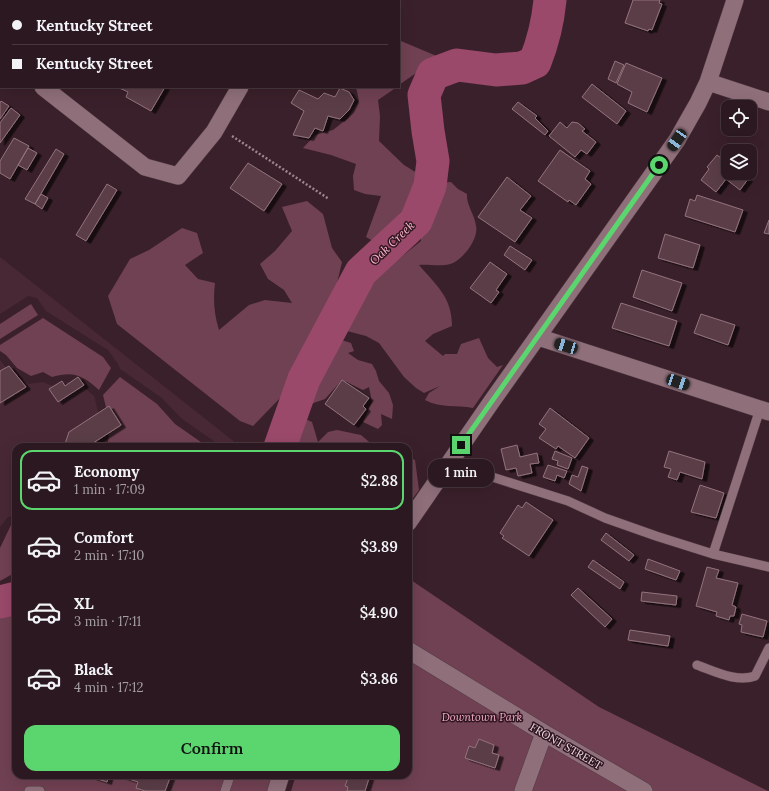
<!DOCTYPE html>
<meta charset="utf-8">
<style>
:root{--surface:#2c1820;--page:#38252d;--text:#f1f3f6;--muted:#a6a0a5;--line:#48373e;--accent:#5bd56e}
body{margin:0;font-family:Lora,serif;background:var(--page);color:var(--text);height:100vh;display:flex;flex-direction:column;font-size:15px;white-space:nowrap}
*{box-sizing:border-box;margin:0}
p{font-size:13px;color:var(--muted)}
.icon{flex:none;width:22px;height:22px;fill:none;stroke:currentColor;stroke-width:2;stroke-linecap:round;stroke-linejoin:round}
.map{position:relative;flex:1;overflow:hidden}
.side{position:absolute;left:12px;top:443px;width:400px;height:336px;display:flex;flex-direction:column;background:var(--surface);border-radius:12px;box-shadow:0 4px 16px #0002,0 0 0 1px var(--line)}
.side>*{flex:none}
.top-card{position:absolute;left:0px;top:0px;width:400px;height:88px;box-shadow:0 4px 16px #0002,0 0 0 1px var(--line);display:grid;align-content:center;height:88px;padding:0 12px;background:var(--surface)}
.buttons{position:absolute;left:721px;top:100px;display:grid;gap:8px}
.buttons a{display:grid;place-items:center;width:36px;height:36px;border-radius:8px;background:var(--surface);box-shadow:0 4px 16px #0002,0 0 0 1px var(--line);font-size:20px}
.end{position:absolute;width:18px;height:18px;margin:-9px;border:5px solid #5bd56e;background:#111;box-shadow:0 0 0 2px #111}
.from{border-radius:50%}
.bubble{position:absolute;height:28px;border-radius:12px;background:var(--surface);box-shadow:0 4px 16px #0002,0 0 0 1px var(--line);font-size:13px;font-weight:600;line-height:28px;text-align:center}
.car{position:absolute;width:12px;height:24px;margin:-12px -6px;border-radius:5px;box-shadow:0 0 3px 1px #0007;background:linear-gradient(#222 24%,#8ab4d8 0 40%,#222 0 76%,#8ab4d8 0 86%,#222 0)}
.top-card b{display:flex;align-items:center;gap:14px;height:38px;font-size:15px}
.top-card b+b{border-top:1px solid var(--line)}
.top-card i{width:10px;height:10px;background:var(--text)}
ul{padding:7px 0 0;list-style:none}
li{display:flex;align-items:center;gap:12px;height:60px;margin:0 8px 6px;padding:0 4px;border:2px solid transparent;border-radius:12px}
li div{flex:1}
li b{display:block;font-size:15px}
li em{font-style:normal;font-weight:600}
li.selected{border-color:var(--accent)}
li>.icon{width:36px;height:36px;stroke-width:1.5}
.cta{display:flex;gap:8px;margin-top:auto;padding:8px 12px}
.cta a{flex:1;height:46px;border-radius:12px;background:var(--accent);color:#111;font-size:16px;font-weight:600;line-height:46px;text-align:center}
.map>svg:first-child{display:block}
</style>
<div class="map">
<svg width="769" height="791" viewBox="0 0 769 791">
<defs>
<filter id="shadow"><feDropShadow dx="4.5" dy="2.5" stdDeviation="0" flood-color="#0009"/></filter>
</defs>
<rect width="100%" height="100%" fill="#3a202a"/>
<!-- built -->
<path fill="#482835" d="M 0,257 L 241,447 L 222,447 L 181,418 L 162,398 L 120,369 L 118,364 L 108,350 L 46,311 L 37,298 L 28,296 L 0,314 Z
M 0,360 L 12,375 L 29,384 L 43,382 L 53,386 L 68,382 L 81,385 L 94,396 L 101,424 L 75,447 L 16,447 L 16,514 L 7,518 L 0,527 Z"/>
<!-- green -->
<path fill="#704152" d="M 401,41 L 439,57 L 399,85 L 399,42 Z
M 356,87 L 397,87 L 378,100 L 380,116 L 379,141 L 404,165 L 417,173 L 425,185 L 419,205 L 397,229 L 375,242 L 366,237 L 381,196 L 365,194 L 354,190 L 353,176 L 356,164 L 331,155 L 303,148 L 315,135 L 333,130 L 348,118 L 359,101 Z
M 451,182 L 458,189 L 467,194 C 466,205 475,215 476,226 C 479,239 462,261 450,264 C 440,267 428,264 419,265 C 436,285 452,297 452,326 L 433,334 L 425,341 L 443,356 L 445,354 L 457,354 L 461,344 L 479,338 L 488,358 L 497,367 L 503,365 L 473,408 C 457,405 439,408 425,400 L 429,393 L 440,386 L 424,393 L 416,388 L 404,377 L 379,343 L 366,336 L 347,331 L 341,321 L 363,291 L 374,279 L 421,241 L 421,228 L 435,183 Z
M 307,201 L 323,214 L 332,248 L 342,262 L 335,292 L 308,342 L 297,377 L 283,395 L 253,426 L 240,421 L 117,324 L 108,296 L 130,259 L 149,250 L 182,228 L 197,233 L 203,253 L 185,265 L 198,279 L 215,283 C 213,299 214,314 219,330 L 249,305 L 265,300 L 292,303 L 284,290 L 268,279 L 260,264 L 275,251 L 292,231 L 282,207 Z
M 31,304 L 38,315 L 0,339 L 0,324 Z
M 43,318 L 103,357 L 111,368 L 99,390 C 82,375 74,371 52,377 L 43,372 L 31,376 L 17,368 L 6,355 L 0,351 L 0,345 Z
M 335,338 L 351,343 L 354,351 L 348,353 L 358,360 L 372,364 L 376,371 L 379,381 L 389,393 L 393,405 L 392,419 L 381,414 L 382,425 L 378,429 L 363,422 L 372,402 L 369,387 L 363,390 L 342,380 L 325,399 L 305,406 C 304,396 307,389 316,384 C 317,373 320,363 331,360 L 327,345 Z
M 120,377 L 157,404 L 175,424 L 208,447 L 94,447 L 108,442 L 110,424 L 103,395 Z
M 298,416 L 312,422 L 318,442 L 328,432 L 337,430 L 361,435 L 375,447 L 382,447 L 294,447 Z
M 408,457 L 415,460 L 419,490 L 408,505 Z
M 16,523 L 16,572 L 0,581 L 0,548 L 11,525 Z
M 408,578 L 599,707 L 768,791 L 291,791 L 296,775 L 408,775 Z
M 16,603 L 16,775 L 275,775 L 269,791 L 0,791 L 0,609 Z"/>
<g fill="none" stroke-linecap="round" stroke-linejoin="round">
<!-- river -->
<path stroke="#9a496a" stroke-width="33" d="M 280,447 L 304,379 L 361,272 L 416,221 L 430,186 L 433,161 L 428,131 L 424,95 L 433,74 L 457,65 L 496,70 L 522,68 L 535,62 C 543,42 548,21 550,0
M 0,602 L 16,598"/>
</g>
<!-- building -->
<path fill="#5a3d47" stroke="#93737d" filter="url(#shadow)" d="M 11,0 L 68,0 L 69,1 L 11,1 Z
M 203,0 L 235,0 L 202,1 Z
M 633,0 L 660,0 L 659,3 L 662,4 L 652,30 L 649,29 L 648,31 L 625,23 Z
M 615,61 L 624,65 L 616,83 L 608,79 Z
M 626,63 L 662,78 L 647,112 L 628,103 L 632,92 L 617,84 Z
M 592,84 L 626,111 L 617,124 L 582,97 Z
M 117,87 L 165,87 L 151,111 L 126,97 L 128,92 Z
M 340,88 L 349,92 L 354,100 L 349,110 L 340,119 L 328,116 L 323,131 L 315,128 L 309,138 L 293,135 L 304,111 L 291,103 L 299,90 L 318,99 L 324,93 L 335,97 Z
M 1,101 L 9,106 L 0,119 L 0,103 Z
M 518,102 L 537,116 L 535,118 L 548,131 L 545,135 L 512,109 Z
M 11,108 L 20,115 L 0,143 L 0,123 Z
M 560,122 L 567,128 L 572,122 L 578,123 L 585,129 L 582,131 L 596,142 L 587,154 L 581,150 L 575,157 L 549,136 Z
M 14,138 L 29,146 L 10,179 L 0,173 L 0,161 Z
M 28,148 L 37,153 L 27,170 L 18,165 Z
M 56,149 L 64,154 L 35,204 L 25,199 Z
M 560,150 L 590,171 L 585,179 L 591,184 L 576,205 L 569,200 L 568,202 L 538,181 Z
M 717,155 L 728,163 L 728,173 L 740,173 L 748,179 L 740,190 L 726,179 L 716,192 L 701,180 L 709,169 L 707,167 Z
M 248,163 L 282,184 L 264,211 L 230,188 Z
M 507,177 L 531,196 L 520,210 L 532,218 L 515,242 L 478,217 Z
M 107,184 L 117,190 L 86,241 L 76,235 Z
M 41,194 L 48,198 L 42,209 L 35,204 Z
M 697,195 L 743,210 L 735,232 L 685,216 L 690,199 L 695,201 Z
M 769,220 L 769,234 L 764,233 Z
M 665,234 L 700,245 L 693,268 L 658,258 Z
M 510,246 L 532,260 L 525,270 L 504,255 Z
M 490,262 L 507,274 L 496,290 L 499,292 L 491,303 L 470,288 Z
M 642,270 L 682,283 L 672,311 L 633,297 Z
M 621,303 L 677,321 L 669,346 L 612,328 Z
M 701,314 L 735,325 L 728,345 L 694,333 Z
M 9,366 L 26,387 L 0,403 L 0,371 Z
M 78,377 L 84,385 L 58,402 L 49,389 L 62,381 L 65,386 Z
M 342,380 L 369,398 L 363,406 L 366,409 L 354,425 L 325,404 Z
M 109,406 L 121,425 L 87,447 L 64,447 L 69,432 Z
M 550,408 L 589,438 L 575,458 L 558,446 L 556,449 L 539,438 L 546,429 L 539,424 Z
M 517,445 L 520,457 L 537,453 L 539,463 L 530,464 L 532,473 L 518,476 L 516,468 L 506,470 L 501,449 Z
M 555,451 L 572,458 L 568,469 L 557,465 L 558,461 L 552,459 Z
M 669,451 L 705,462 L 702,479 L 680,472 L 677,480 L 668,477 L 671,469 L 664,467 Z
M 548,465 L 567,471 L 564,478 L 557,475 L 555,481 L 543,477 Z
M 582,466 L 588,468 L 581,491 L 569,484 L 572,475 L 578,477 Z
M 700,485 L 724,493 L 716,518 L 691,512 Z
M 526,502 L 553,520 L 529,556 L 502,538 L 504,536 L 500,533 L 518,505 L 522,508 Z
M 606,533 L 634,555 L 629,561 L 601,540 Z
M 648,559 L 680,571 L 676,580 L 645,569 Z
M 593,560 L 624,582 L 620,589 L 588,567 Z
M 707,567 L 719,570 L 716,578 L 738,583 L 732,605 L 736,607 L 734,616 L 730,616 L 729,620 L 716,616 L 717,612 L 696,606 Z
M 578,588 L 612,619 L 605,627 L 571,595 Z
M 642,592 L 677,596 L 676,605 L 641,601 Z
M 742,614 L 767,621 L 763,637 L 741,632 L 742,625 L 739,624 Z
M 630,630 L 670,636 L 668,646 L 628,640 Z
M 479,739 L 494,745 L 492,753 L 499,755 L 495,768 L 465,758 L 469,746 L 475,748 Z
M 86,775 L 109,775 L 107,782 Z
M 117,775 L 171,775 L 165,791 L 145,791 L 136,788 L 138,782 Z
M 349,775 L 370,775 L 365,791 L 347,791 L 348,787 L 345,786 Z"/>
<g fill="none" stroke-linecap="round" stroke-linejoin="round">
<defs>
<path id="lane" d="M 448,463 L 568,501 L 605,518 L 656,536 L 713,554 L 769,567
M 713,554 L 760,409
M 697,665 C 714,671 737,683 755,676 L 769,648
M 29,791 L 40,791
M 225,791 L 229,779"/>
<path id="street" d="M 288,1 L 289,0
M 0,53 L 1,53
M 708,82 L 769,102
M 43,87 L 145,167 L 178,176 L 214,132 L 240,87
M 538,337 L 769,412
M 408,523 L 492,401 L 677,140 L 698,103 L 708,82 L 735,0
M 408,650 L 544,733 L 644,791
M 276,791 L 281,775
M 523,791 L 544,733"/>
</defs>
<!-- lane casing -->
<use href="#lane" stroke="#523c45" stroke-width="10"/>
<!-- street casing -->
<use href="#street" stroke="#523c45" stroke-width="18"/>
<!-- path -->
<path stroke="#9d878f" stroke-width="2.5" stroke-dasharray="2 2" stroke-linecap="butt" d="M 232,136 L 329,199"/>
<!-- lane -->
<use href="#lane" stroke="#8f6f7a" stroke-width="9"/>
<!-- street -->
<use href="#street" stroke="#8f6f7a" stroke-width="17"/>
</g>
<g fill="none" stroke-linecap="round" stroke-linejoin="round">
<!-- route -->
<path stroke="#5bd56e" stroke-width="5" d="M 461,445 L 659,165"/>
</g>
<g text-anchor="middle" stroke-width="3" stroke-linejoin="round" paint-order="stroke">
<!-- park labels -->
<g font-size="11" font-style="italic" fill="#f3adc5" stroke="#301620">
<text x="482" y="721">Downtown Park</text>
</g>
<!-- street labels -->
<g font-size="11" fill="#f1dfe5" stroke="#301620">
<text transform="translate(566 746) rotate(30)" y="4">FRONT STREET</text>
</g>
<!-- water labels -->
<g font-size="12" font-style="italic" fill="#fbb5cd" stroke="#301620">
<text transform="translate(392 243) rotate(-44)" y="4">Oak Creek</text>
</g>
</g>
</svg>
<div class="buttons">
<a><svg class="icon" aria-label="locate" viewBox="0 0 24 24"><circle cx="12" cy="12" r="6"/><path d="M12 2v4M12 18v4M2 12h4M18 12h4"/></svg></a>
<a><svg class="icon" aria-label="layers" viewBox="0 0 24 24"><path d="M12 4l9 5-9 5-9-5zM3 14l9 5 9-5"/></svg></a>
</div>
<i class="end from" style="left:659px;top:165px"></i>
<i class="end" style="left:461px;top:445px"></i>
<div class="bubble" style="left:428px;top:459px;width:66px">1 min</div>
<i class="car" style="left:677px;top:140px;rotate:215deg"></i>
<i class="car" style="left:566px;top:346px;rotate:287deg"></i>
<i class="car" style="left:678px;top:382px;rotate:109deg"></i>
<div class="top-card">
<b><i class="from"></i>Kentucky Street</b>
<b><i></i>Kentucky Street</b>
</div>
<section class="side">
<ul>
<li class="selected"><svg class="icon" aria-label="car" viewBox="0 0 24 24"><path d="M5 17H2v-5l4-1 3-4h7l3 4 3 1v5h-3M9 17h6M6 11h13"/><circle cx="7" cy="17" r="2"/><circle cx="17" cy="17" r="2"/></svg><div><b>Economy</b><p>1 min · 17:09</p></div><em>$2.88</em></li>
<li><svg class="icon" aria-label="car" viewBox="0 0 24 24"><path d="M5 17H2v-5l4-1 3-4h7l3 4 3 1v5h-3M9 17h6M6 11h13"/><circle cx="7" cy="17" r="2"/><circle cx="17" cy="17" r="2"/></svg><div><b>Comfort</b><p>2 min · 17:10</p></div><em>$3.89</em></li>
<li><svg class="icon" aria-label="car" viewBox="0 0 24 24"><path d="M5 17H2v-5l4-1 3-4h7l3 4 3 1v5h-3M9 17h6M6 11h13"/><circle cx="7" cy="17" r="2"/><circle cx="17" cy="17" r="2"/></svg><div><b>XL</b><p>3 min · 17:11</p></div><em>$4.90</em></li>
<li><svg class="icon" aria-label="car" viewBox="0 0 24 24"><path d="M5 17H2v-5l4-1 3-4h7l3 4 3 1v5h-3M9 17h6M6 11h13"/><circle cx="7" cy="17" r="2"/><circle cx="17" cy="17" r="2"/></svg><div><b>Black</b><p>4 min · 17:12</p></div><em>$3.86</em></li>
</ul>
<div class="cta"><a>Confirm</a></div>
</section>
</div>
